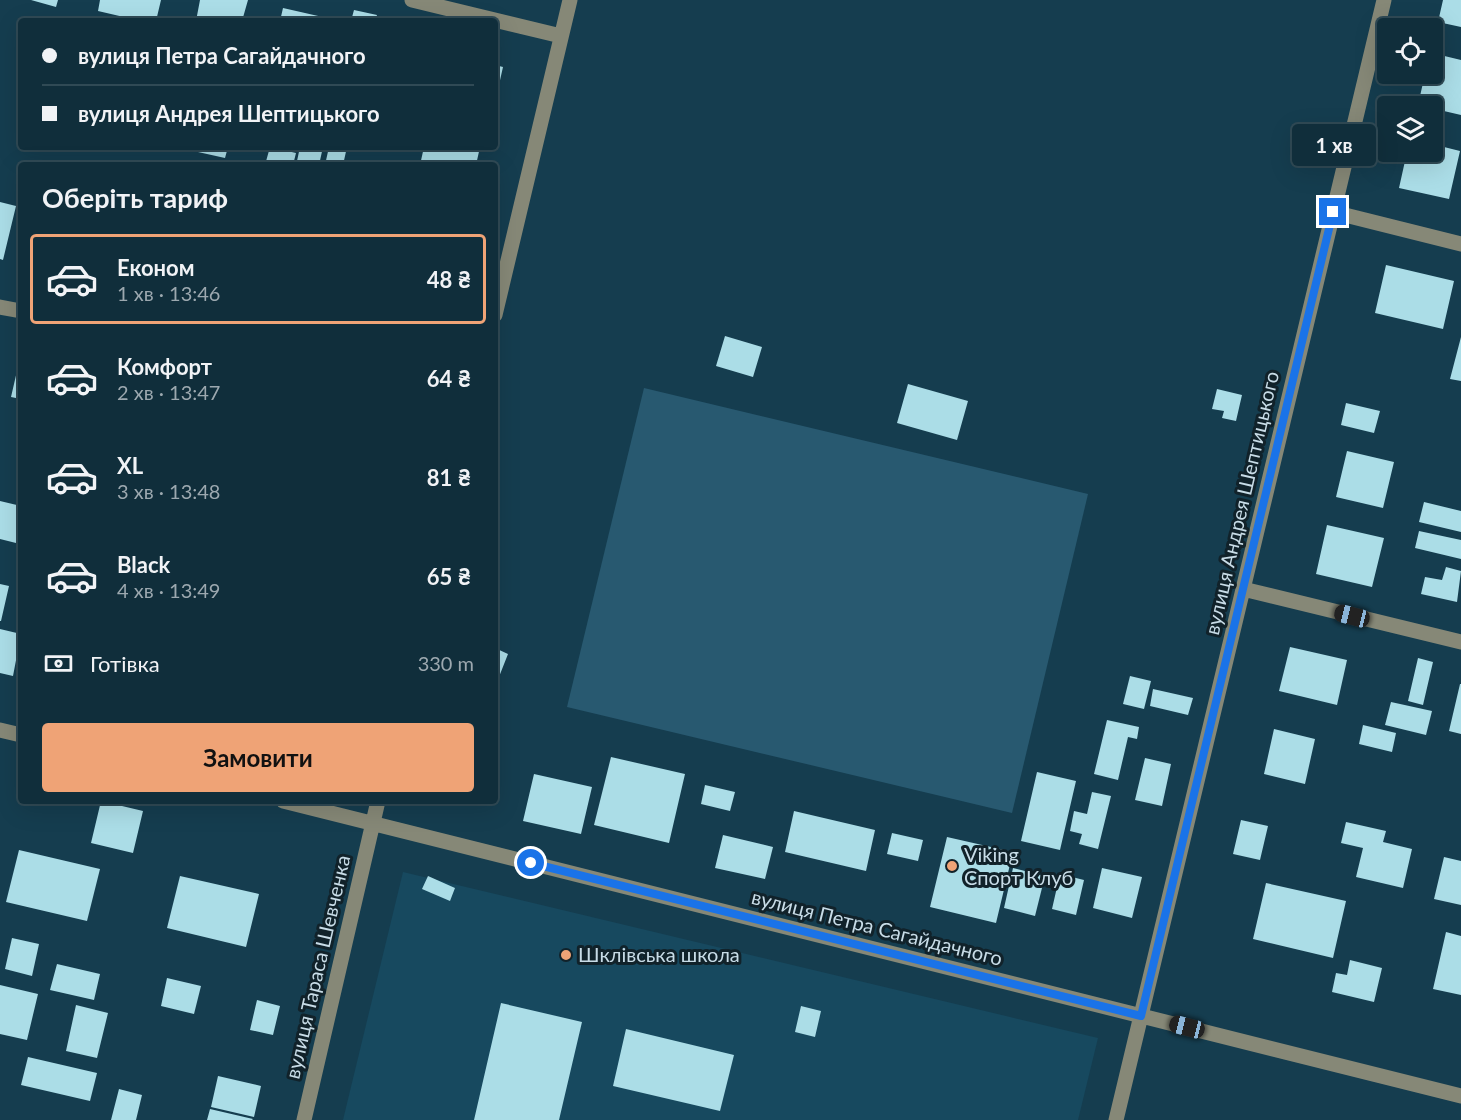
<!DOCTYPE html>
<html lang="uk">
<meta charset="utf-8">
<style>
:root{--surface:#102e3b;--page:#193642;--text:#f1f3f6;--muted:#9ca8af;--line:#304a55;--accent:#efa376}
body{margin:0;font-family:Lato,sans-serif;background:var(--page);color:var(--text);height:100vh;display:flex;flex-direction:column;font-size:22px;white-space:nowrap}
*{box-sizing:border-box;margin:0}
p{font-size:20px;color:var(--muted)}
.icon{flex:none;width:33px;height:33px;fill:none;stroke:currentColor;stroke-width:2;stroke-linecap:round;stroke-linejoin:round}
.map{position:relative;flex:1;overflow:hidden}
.panel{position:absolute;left:18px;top:162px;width:480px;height:642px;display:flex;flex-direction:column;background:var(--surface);border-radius:6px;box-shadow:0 6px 24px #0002,0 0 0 2px var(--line)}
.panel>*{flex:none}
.hud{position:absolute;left:18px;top:18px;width:480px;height:132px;border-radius:6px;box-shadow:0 6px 24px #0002,0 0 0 2px var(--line);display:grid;align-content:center;height:132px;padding:0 24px;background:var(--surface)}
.controls{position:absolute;left:1377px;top:18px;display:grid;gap:12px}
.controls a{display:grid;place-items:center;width:66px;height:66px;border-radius:6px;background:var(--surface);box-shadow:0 6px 24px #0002,0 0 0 2px var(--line);font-size:30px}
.end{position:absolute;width:27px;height:27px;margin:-14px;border:8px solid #1a73e8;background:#fff;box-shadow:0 0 0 3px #fff}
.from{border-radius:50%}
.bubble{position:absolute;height:42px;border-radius:6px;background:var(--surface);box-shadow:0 6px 24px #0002,0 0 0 2px var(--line);font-size:20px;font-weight:700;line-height:42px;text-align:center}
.car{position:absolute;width:18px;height:36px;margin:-18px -9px;border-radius:8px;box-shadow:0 0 4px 2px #0007;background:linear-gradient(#222 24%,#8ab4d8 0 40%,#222 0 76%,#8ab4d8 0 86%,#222 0)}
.hud b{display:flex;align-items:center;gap:21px;height:57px;font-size:22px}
.hud b+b{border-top:2px solid var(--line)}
.hud i{width:15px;height:15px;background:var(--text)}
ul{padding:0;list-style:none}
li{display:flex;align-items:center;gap:18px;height:90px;margin:0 12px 9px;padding:0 12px;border:3px solid transparent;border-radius:6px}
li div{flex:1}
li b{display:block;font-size:22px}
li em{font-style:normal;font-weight:700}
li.on{border-color:var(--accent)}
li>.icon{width:54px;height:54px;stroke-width:1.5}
h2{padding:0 24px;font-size:27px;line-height:72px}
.pay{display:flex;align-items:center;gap:15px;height:66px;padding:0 24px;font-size:22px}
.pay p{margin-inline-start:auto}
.button{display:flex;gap:12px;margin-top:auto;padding:12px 24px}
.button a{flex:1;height:69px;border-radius:6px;background:var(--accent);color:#111;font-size:24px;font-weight:700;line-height:69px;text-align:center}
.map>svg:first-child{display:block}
</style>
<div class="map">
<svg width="1461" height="1120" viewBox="0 0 1461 1120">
<rect width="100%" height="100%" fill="#153d4f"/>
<!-- built -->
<path fill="#17495f" d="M 403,872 L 1098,1038 L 1078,1120 L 343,1120 Z"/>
<!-- green -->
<path fill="#285970" d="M 644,388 L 1088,494 L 1012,813 L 567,707 Z"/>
<!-- building -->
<path fill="#abdde7" d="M 31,0 L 58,0 L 56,7 Z
M 100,0 L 161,0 L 156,21 L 141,21 L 98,11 Z
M 200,0 L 248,0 L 242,21 L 196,21 Z
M 1443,0 L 1461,0 L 1461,27 L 1438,22 Z
M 283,8 L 327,18 L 327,21 L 280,21 Z
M 354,10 L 377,15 L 375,21 L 351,21 Z
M 1432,53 L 1461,60 L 1461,115 L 1418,105 L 1425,74 L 1432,74 Z
M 495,65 L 503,67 L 496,98 L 495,98 Z
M 1432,144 L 1460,151 L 1449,199 L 1399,188 L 1407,152 L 1432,152 Z
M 199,147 L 228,147 L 225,158 L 198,152 Z
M 270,147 L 296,153 L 293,165 L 265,165 Z
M 300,147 L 323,147 L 319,165 L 297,161 Z
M 329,147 L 347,147 L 343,165 L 325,165 Z
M 424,147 L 480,147 L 476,165 L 420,165 Z
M 0,202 L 16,206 L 3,260 L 0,259 Z
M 1386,265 L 1454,281 L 1443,329 L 1375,313 Z
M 725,336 L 762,347 L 753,377 L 716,366 Z
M 1461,337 L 1461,381 L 1450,379 Z
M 20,358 L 21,358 L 21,399 L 11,397 Z
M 908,384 L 968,401 L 957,440 L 897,423 Z
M 1217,389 L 1242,395 L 1236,421 L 1222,418 L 1224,411 L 1212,409 Z
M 1346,403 L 1380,411 L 1374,433 L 1341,425 Z
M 1347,451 L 1394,462 L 1383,508 L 1336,497 Z
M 0,501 L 21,506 L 16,543 L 0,539 Z
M 1424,502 L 1461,511 L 1461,532 L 1419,522 Z
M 1327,525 L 1384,538 L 1372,587 L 1316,574 Z
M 1419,531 L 1461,540 L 1461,559 L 1415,548 Z
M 1446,567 L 1461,571 L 1457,602 L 1421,594 L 1425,577 L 1442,580 Z
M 0,584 L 9,586 L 1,621 L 0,621 Z
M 0,629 L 21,634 L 13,676 L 0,673 Z
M 1290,647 L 1347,660 L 1337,705 L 1279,691 Z
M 495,648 L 508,654 L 495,687 Z
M 1418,658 L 1433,662 L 1423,705 L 1408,701 Z
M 1130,676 L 1151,681 L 1144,709 L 1123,704 Z
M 1460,684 L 1461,684 L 1461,734 L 1449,731 Z
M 1153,689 L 1193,698 L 1188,715 L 1150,706 Z
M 1391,702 L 1432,711 L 1426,735 L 1385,725 Z
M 1107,720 L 1139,727 L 1137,739 L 1128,737 L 1118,780 L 1094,774 Z
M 1363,725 L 1396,733 L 1392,752 L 1359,744 Z
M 1274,729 L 1315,739 L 1305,784 L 1264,774 Z
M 611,757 L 685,774 L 669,843 L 594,825 Z
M 1145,758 L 1171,764 L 1162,806 L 1135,800 Z
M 1037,772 L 1076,781 L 1060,850 L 1021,841 Z
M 534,774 L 592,787 L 581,834 L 523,821 Z
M 705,785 L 735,792 L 730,811 L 701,804 Z
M 1092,792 L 1111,796 L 1098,849 L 1079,844 L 1082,834 L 1070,831 L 1074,811 L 1087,814 Z
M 101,801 L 143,811 L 133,853 L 91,843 Z
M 794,811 L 875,830 L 866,871 L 785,852 Z
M 1241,820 L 1268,826 L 1260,860 L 1233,854 Z
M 1346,822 L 1386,831 L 1383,842 L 1412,849 L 1403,888 L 1356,877 L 1363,848 L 1341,843 Z
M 892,833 L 923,840 L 918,861 L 887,854 Z
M 723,835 L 773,847 L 765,879 L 715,868 Z
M 947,837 L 1013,852 L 996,923 L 930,907 Z
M 19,850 L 100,869 L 87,921 L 6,902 Z
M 1444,857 L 1461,861 L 1461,905 L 1434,899 Z
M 1013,868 L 1045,876 L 1035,916 L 1004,908 Z
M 1102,868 L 1142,877 L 1132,918 L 1093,908 Z
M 1060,874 L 1084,880 L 1076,915 L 1052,909 Z
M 180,876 L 259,894 L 246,947 L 167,928 Z
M 428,876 L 455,888 L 450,901 L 422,889 Z
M 1266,883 L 1346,901 L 1333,958 L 1253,939 Z
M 1446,932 L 1461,936 L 1461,995 L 1433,989 Z
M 12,938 L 39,944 L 32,976 L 5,969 Z
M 1350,960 L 1382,968 L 1374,1002 L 1332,992 L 1336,973 L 1347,975 Z
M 57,964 L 100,974 L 94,1000 L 50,990 Z
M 167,978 L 201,986 L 194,1014 L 161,1006 Z
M 0,985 L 38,994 L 27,1040 L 0,1034 Z
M 257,1000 L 280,1006 L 273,1035 L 250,1030 Z
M 501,1003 L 582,1022 L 559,1120 L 474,1120 Z
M 76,1005 L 108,1013 L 97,1058 L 66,1051 Z
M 801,1006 L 821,1011 L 815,1037 L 795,1032 Z
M 626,1029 L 734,1055 L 720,1111 L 613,1086 Z
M 28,1057 L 97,1073 L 90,1101 L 21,1085 Z
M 218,1076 L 261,1086 L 254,1117 L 211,1107 Z
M 119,1089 L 142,1095 L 136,1120 L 111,1120 Z
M 210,1109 L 253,1119 L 252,1120 L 207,1120 Z"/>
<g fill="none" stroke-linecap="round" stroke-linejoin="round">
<!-- minor -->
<path stroke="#868877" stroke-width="15" d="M 412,0 L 561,36
M 1333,212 L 1461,244
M 0,307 L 21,311
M 495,315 L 570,0
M 1243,589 L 1461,642
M 0,730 L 21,735
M 283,801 L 1461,1096
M 304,1120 L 378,801
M 1116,1120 L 1384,0"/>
</g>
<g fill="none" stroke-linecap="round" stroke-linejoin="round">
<!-- route -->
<path stroke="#1a73e8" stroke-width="8" d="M 531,863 L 1141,1016 L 1333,212"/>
</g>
<!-- markers -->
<g fill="#efa376" stroke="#11222a" stroke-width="2">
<circle cx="952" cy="866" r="6"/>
<circle cx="566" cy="955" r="6"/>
</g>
<g text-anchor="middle" stroke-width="6" stroke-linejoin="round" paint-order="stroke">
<!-- street labels -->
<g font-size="20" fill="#c8dce7" stroke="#11222a">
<text transform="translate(1242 503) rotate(-77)" y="7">вулиця Андрея Шептицького</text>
<text transform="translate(877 928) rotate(14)" y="7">вулиця Петра Сагайдачного</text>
<text transform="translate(318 967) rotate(-77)" y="7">вулиця Тараса Шевченка</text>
</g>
<!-- poi labels -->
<g font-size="20" fill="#c8dce7" stroke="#11222a" text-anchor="start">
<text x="964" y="862">Viking<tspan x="964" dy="23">Спорт Клуб</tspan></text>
<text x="578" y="962">Шклівська школа</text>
</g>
</g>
</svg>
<div class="controls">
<a><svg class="icon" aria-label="locate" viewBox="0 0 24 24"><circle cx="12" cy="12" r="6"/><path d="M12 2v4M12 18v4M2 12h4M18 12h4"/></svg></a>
<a><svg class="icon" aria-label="layers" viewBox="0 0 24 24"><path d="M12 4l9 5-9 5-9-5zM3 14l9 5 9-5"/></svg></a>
</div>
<i class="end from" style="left:531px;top:863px"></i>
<i class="end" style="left:1333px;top:212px"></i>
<div class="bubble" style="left:1292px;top:124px;width:84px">1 хв</div>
<i class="car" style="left:1352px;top:616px;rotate:284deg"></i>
<i class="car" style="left:1187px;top:1027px;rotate:284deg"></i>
<div class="hud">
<b><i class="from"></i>вулиця Петра Сагайдачного</b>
<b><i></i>вулиця Андрея Шептицького</b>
</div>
<section class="panel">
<h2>Оберіть тариф</h2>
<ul>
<li class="on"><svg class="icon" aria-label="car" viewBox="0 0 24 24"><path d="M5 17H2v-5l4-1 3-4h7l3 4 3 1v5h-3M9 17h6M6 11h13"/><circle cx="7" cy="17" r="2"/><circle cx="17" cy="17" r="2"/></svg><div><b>Економ</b><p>1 хв · 13:46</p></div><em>48 ₴</em></li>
<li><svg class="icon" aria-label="car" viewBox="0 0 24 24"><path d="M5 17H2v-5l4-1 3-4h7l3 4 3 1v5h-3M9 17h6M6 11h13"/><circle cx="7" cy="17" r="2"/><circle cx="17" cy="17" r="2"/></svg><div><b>Комфорт</b><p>2 хв · 13:47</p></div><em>64 ₴</em></li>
<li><svg class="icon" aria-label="car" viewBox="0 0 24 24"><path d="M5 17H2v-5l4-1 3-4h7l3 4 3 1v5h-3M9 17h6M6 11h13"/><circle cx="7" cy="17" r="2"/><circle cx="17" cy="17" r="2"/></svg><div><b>XL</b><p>3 хв · 13:48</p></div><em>81 ₴</em></li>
<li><svg class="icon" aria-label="car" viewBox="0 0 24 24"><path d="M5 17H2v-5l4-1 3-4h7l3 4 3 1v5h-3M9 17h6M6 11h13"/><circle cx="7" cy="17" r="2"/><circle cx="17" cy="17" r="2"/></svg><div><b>Black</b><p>4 хв · 13:49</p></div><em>65 ₴</em></li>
</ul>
<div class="pay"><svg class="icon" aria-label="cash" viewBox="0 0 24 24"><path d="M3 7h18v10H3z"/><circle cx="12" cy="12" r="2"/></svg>Готівка<p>330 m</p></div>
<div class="button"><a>Замовити</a></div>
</section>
</div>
